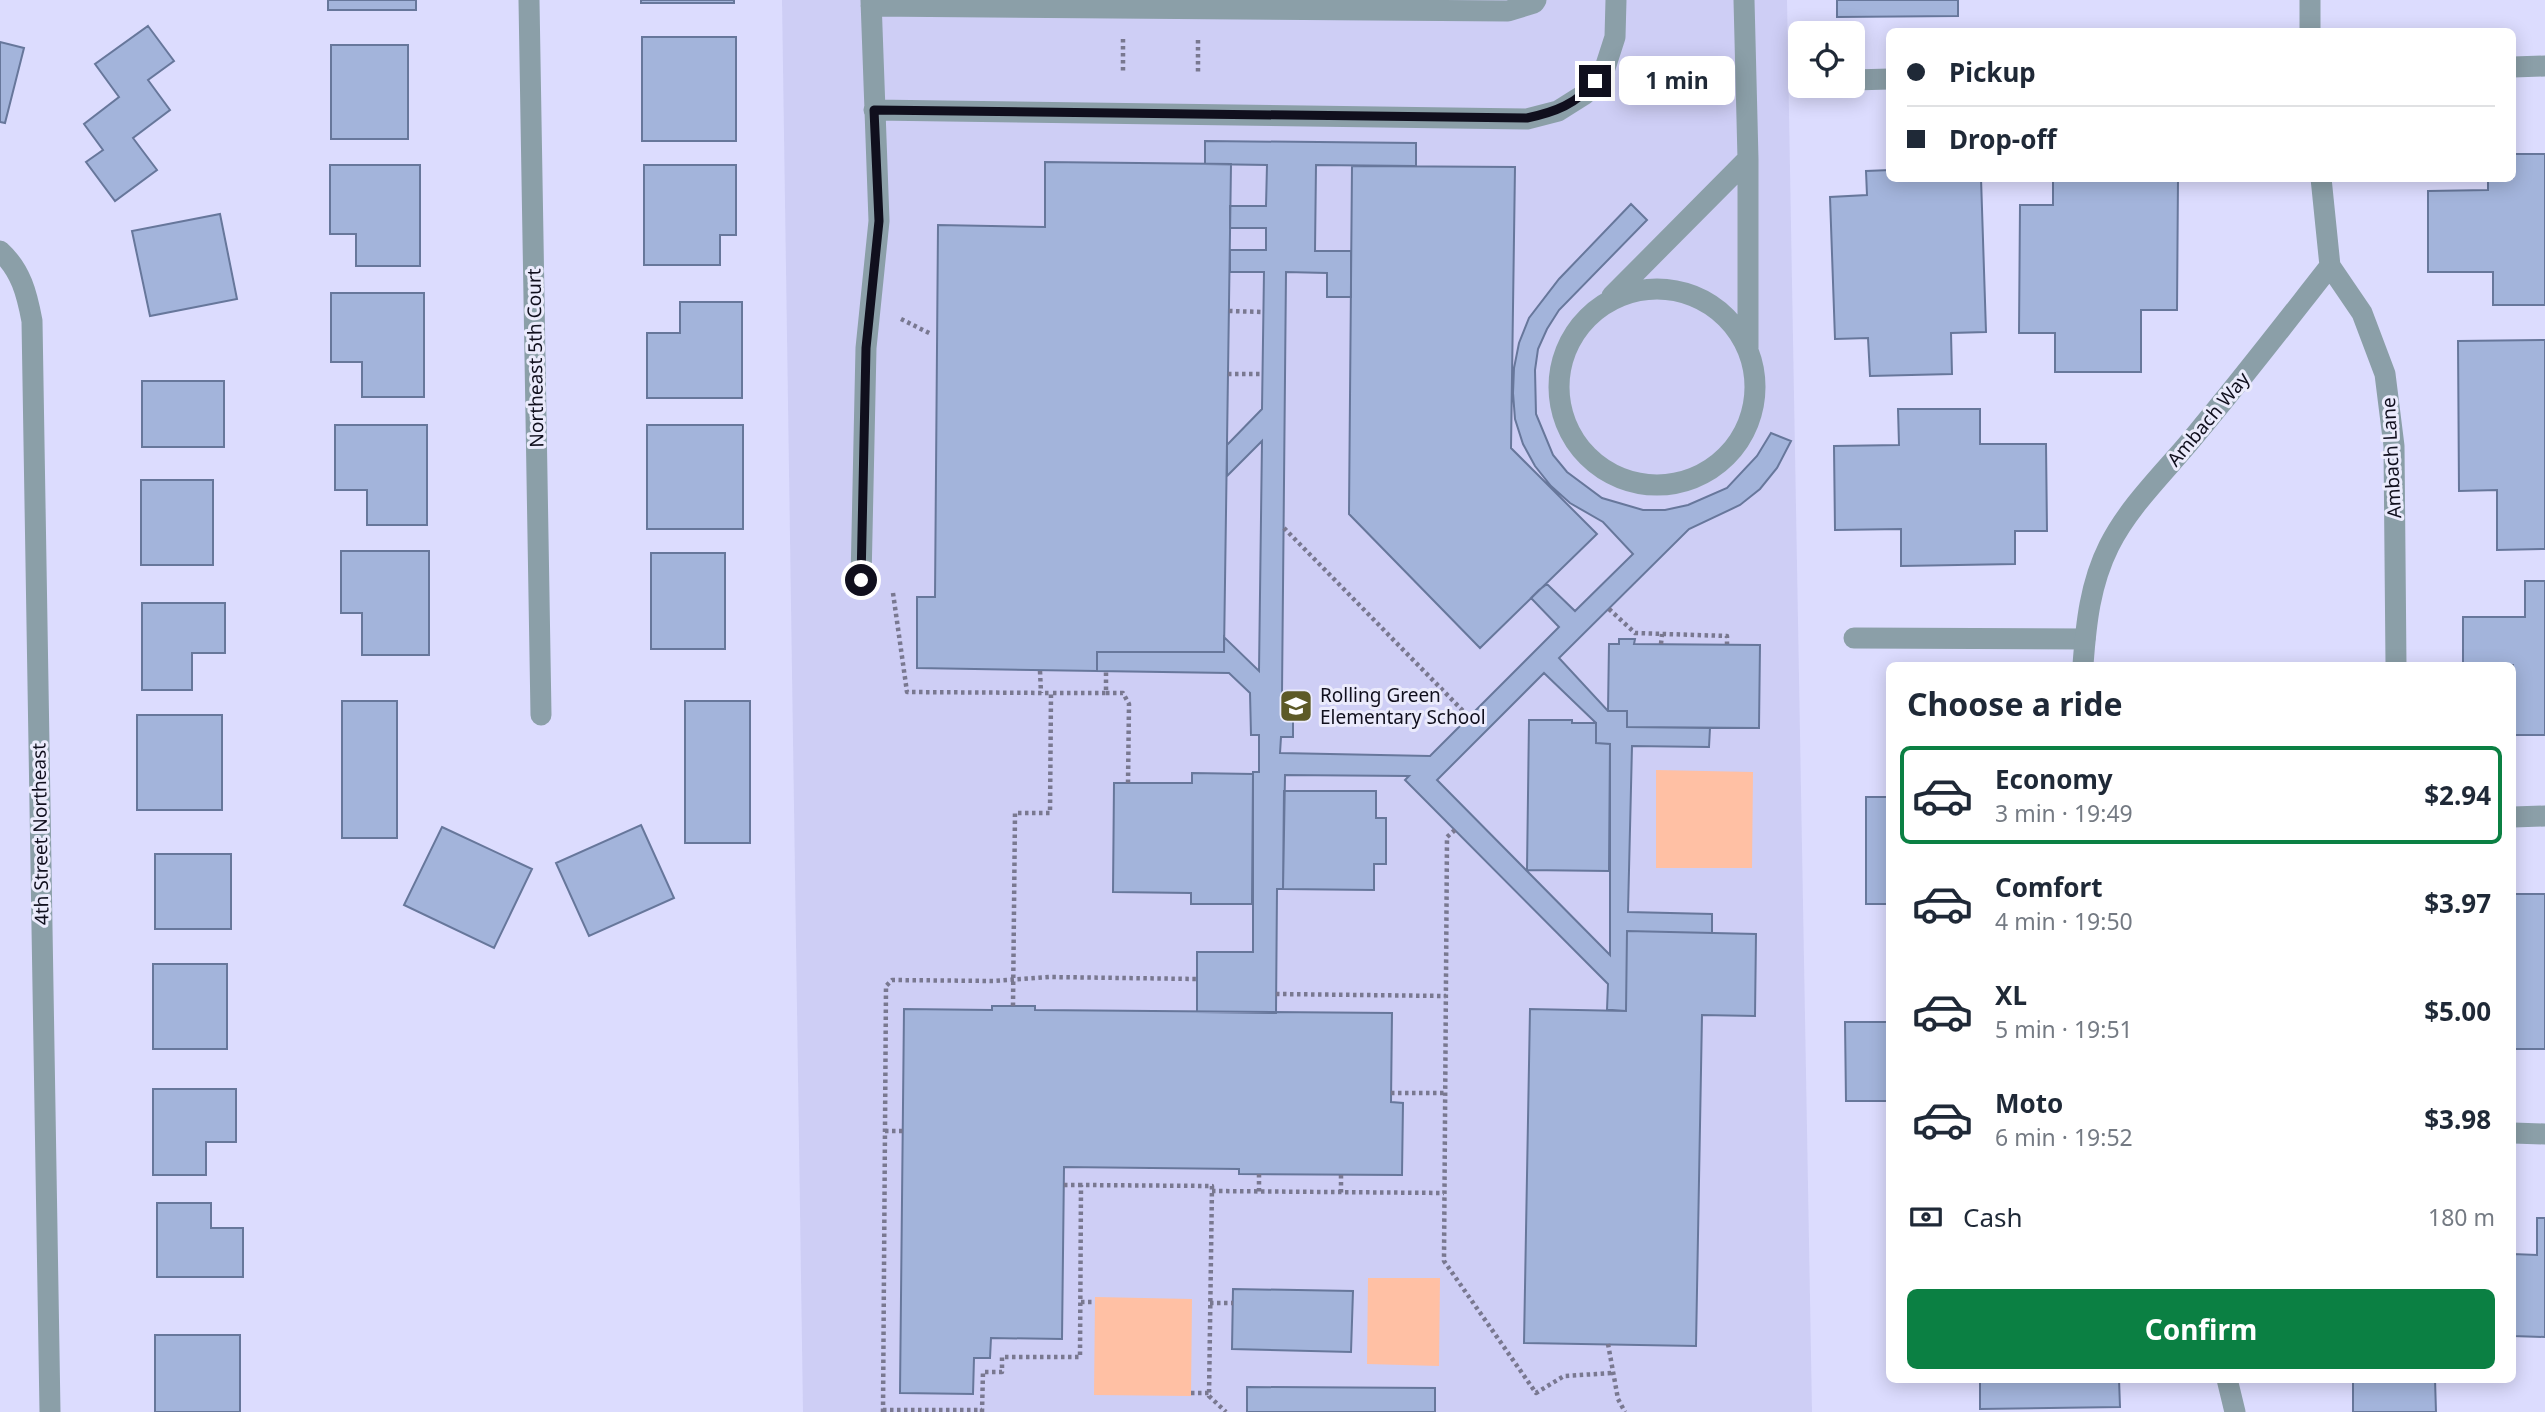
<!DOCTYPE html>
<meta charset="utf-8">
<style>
:root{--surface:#fff;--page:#f2f2f3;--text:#1f2937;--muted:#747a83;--line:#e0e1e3;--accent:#0b8043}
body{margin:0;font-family:"Noto Sans",sans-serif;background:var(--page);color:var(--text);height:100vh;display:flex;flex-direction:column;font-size:26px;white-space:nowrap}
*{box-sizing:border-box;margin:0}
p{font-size:23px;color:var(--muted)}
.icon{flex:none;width:38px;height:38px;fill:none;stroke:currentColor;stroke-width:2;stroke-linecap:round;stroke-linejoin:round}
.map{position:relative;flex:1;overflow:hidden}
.sheet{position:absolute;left:1886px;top:662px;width:630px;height:721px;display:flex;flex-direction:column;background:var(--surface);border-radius:10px;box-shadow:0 4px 18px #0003}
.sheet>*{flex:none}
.guide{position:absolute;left:1886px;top:28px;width:630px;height:154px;border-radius:10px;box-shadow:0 4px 18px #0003;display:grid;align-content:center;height:154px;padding:0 21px;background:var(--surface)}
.tools{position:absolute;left:1788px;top:21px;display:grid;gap:14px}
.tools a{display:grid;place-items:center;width:77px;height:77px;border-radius:10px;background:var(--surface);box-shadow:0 4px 18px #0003;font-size:35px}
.end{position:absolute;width:32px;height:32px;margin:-16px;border:9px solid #100f1d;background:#fff;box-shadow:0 0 0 4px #fff}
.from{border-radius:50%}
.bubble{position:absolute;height:49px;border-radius:10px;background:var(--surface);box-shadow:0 4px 18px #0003;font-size:23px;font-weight:700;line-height:49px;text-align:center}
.guide b{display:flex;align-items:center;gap:24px;height:66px;font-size:26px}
.guide b+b{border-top:2px solid var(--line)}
.guide i{width:18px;height:18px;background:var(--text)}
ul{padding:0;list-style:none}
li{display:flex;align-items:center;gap:21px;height:98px;margin:0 14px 10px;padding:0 7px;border:4px solid transparent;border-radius:10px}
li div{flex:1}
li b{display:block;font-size:26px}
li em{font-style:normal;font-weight:700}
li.current{border-color:var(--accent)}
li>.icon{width:63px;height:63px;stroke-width:1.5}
h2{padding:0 21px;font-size:32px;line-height:84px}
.pay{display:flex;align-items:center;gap:18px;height:77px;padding:0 21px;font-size:26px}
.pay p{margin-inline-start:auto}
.cta{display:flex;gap:14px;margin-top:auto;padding:14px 21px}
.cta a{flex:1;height:80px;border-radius:10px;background:var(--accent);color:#fff;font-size:28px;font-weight:700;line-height:80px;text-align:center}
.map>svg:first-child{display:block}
</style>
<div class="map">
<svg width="2545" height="1412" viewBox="0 0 2545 1412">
<rect width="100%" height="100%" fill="#dcdcfe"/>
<!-- built -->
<path fill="#cecef5" d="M 782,0 L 1787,0 L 1812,1412 L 803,1412 Z"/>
<!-- green -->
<path fill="#ffc0a4" d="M 1656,770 L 1753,772 L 1752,868 L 1656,868 Z
M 1368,1278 L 1440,1278 L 1439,1366 L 1367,1364 Z
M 1095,1297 L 1192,1299 L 1191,1396 L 1094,1395 Z"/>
<!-- building -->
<path fill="#a3b4db" stroke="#67779b" stroke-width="2" fill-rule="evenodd" d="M 328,0 L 416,0 L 416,10 L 328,10 Z
M 641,0 L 734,0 L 734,3 L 641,3 Z
M 1837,0 L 1958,0 L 1958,16 L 1837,17 Z
M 148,26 L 174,61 L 148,80 L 170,110 L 133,138 L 157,170 L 115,201 L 86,162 L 103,150 L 84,124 L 119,97 L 95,64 Z
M 642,37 L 736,37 L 736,141 L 642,141 Z
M 0,42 L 24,48 L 5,123 L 0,122 Z
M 331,45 L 408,45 L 408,139 L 331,139 Z
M 1205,141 L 1416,143 L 1416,166 L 1316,165 L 1315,251 L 1351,251 L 1351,297 L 1327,297 L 1327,273 L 1286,272 L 1282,693 L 1293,693 L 1293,737 L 1281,737 L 1280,753 L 1430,756 L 1559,627 L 1531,598 L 1539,590 L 1547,584 L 1575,611 L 1633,554 L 1603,522 L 1570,503 L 1551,486 L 1535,466 L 1523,444 L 1515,419 L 1513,393 L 1514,368 L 1519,343 L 1529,318 L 1559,279 L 1631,204 L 1647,220 L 1559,310 L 1547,329 L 1538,349 L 1535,370 L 1536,414 L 1553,455 L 1567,472 L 1602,498 L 1643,510 L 1665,510 L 1688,505 L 1727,488 L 1757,456 L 1771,433 L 1791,441 L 1777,468 L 1760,489 L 1740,505 L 1689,529 L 1559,658 L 1608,711 L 1627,711 L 1627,727 L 1710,728 L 1709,747 L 1632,746 L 1628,912 L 1712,914 L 1712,933 L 1627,931 L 1626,1011 L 1607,1010 L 1608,984 L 1405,780 L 1409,776 L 1285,775 L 1283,889 L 1277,889 L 1276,1013 L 1197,1012 L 1197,952 L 1253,952 L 1253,772 L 1259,772 L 1259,735 L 1251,735 L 1250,693 L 1229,673 L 1097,671 L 1097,652 L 1224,652 L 1224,637 L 1259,671 L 1262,441 L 1227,476 L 1227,445 L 1262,409 L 1264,272 L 1230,272 L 1230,250 L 1266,250 L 1266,228 L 1230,228 L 1230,206 L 1266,206 L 1267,165 L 1205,164 ZM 1544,673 L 1596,723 L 1596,743 L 1610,744 L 1610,955 L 1437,780 Z
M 2513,154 L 2545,154 L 2545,305 L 2493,305 L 2493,272 L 2428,272 L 2428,191 L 2488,190 L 2488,178 L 2513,178 Z
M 1045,162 L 1231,164 L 1224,652 L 1097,652 L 1097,671 L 917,668 L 917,597 L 935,597 L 938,225 L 1045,227 Z
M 330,165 L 420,165 L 420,266 L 356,266 L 356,234 L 330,234 Z
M 644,165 L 736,165 L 736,235 L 720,235 L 720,265 L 644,265 Z
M 1352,166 L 1515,167 L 1511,448 L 1597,534 L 1480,648 L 1349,514 Z
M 1890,170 L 1890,178 L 1981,178 L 1986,332 L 1951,333 L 1952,374 L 1870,376 L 1868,338 L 1835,339 L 1830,197 L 1867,195 L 1866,171 Z
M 2053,178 L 2178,178 L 2177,310 L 2141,310 L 2141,372 L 2055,372 L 2055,333 L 2019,333 L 2020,205 L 2053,205 Z
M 220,214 L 237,299 L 150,316 L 132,231 Z
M 331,293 L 424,293 L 424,397 L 362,397 L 362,362 L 331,362 Z
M 680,302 L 742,302 L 742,398 L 647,398 L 647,333 L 680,333 Z
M 2545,340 L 2545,549 L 2497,550 L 2497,490 L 2459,491 L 2458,341 Z
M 142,381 L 224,381 L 224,447 L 142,447 Z
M 1898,409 L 1980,409 L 1980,444 L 2046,444 L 2047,531 L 2015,531 L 2015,564 L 1901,566 L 1901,529 L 1835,530 L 1834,446 L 1899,445 Z
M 335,425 L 427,425 L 427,525 L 367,525 L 367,490 L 335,490 Z
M 647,425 L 743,425 L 743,529 L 647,529 Z
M 141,480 L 213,480 L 213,565 L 141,565 Z
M 341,551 L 429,551 L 429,655 L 362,655 L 362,613 L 341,613 Z
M 651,553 L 725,553 L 725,649 L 651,649 Z
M 2525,581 L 2545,581 L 2545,735 L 2513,735 L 2513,665 L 2463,665 L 2463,617 L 2525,617 Z
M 142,603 L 225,603 L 225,653 L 192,653 L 192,690 L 142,690 Z
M 1619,639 L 1635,639 L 1634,644 L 1760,645 L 1759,728 L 1627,727 L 1627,711 L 1608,711 L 1609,644 L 1619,644 Z
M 342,701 L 397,701 L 397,838 L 342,838 Z
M 685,701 L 750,701 L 750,843 L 685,843 Z
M 137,715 L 222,715 L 222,810 L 137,810 Z
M 1529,720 L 1572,720 L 1572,723 L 1596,723 L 1596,743 L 1610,744 L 1609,871 L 1527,870 Z
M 1192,773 L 1253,774 L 1252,904 L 1191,904 L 1191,893 L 1113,892 L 1114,783 L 1192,783 Z
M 1284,791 L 1376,791 L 1376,818 L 1386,818 L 1386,864 L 1374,864 L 1374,890 L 1283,889 Z
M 1866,797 L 1890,797 L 1890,904 L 1866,904 Z
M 641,825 L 674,898 L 589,936 L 556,863 Z
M 442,827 L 532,869 L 494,948 L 404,905 Z
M 155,854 L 231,854 L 231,929 L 155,929 Z
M 2513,894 L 2545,894 L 2545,1049 L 2513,1049 Z
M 1627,931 L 1756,934 L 1755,1016 L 1702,1015 L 1696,1346 L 1524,1343 L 1530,1009 L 1626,1011 Z
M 153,964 L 227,964 L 227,1049 L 153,1049 Z
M 992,1006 L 1035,1006 L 1035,1010 L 1392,1013 L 1391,1102 L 1403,1103 L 1402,1175 L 1239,1174 L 1239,1169 L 1064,1167 L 1062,1339 L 991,1338 L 990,1358 L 974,1358 L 973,1394 L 900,1393 L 904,1009 L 992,1010 Z
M 1845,1022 L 1890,1022 L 1890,1101 L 1846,1101 Z
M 153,1089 L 236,1089 L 236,1142 L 206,1142 L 206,1175 L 153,1175 Z
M 157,1203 L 211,1203 L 211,1228 L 243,1228 L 243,1277 L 157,1277 Z
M 2537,1218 L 2545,1218 L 2545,1337 L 2513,1336 L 2513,1254 L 2537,1255 Z
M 1233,1289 L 1353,1291 L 1351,1352 L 1232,1349 Z
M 155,1335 L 240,1335 L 240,1412 L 155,1412 Z
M 1980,1379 L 2119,1379 L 2120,1407 L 1980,1409 Z
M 2353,1379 L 2435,1379 L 2436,1412 L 2353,1412 Z
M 1247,1387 L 1435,1388 L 1435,1412 L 1247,1412 Z"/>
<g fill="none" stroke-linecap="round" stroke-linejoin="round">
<!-- path -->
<path stroke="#797890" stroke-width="4.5" stroke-dasharray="3.5 3.5" stroke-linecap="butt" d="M 1123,39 L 1123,73
M 1198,40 L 1198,73
M 1229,311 L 1264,312
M 901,319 L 931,334
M 1228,374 L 1262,374
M 1284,528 L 1469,717
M 893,593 L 907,692 L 1051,693
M 1609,609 L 1635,633 L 1727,636 L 1727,644
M 1661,644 L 1662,634
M 1040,671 L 1041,693
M 1106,693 L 1123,693 L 1129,704 L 1128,783
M 1455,830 L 1447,837 L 1444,1261 L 1536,1393 L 1564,1376 L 1613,1373
M 1276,994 L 1446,996
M 1013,1006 L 1015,813 L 1050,813 L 1051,693 L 1106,693 L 1106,671
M 1391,1093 L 1446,1093
M 885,1131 L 903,1131
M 1259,1174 L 1259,1192
M 1341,1175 L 1341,1193
M 1064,1185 L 1081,1185
M 1212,1191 L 1444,1193
M 1081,1302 L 1095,1302
M 1210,1303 L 1233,1303
M 1608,1344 L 1618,1399 L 1625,1412
M 1191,1393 L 1209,1393
M 883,1410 L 982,1410
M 883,1412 L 886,986 L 892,980 L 994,981 L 1050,977 L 1197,979
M 982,1412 L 983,1372 L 1002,1372 L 1002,1357 L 1080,1357 L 1081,1185 L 1212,1186 L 1209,1396 L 1226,1412"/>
<!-- service -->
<path stroke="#8b9fa8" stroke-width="21" d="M 1744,0 L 1748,159
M 871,6 L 1508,11 L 1534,3 L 1536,0
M 2513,67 L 2545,66
M 1853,80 L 1890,79
M 874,110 L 1527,119 L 1558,111 L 1585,94 L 1605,68 L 1615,37 L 1616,0
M1559 387a98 98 0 1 1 196 0a98 98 0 1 1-196 0Z
M 1612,296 L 1748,159 L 1748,348
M 861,580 L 866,348 L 879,221 L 871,0
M 1854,638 L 2085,639
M 2513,817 L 2545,816
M 2513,1133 L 2545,1134"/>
<!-- minor -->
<path stroke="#8b9fa8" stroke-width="21" d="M 529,0 L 541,715
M 2310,0 L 2310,32
M 0,251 C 21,270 27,294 32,321 L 50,1412
M 2330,266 L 2362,313 L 2385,374 L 2394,446 L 2396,665
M 2083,665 C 2086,624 2090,584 2109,546 C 2130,504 2168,469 2197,433 C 2243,378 2286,322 2330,266 L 2321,178
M 2227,1379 L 2235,1412"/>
</g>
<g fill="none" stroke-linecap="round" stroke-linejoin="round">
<!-- route -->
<path stroke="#100f1d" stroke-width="9" d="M 861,580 L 866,348 L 879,221 L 874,110 L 1527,118 C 1555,112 1577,104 1595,81"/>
</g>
<!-- icons -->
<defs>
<symbol id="school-square" viewBox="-11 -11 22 22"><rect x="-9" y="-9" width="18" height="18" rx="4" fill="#5d5a27" stroke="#ebebfc"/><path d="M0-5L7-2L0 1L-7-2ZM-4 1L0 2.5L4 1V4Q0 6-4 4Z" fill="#fff"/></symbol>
</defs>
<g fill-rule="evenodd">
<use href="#school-square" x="1277" y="687" width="38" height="38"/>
</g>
<g text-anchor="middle" stroke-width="6" stroke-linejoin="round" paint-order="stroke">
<!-- street labels -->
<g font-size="19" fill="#100f1d" stroke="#ebebfc">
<text transform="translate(535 358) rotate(-91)" y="7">Northeast 5th Court</text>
<text transform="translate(2208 419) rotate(-50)" y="7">Ambach Way</text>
<text transform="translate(2391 458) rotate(-93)" y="7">Ambach Lane</text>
<text transform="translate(40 834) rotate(-91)" y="7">4th Street Northeast</text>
</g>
<!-- poi labels -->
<g font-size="19" fill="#100f1d" stroke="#ebebfc" text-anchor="start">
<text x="1320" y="702">Rolling Green<tspan x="1320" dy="22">Elementary School</tspan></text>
</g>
</g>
</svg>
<div class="tools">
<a><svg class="icon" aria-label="locate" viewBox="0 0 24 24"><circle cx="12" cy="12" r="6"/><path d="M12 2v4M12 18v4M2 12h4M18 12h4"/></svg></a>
</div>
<i class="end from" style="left:861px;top:580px"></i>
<i class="end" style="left:1595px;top:81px"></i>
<div class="bubble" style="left:1619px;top:56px;width:116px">1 min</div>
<div class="guide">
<b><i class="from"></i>Pickup</b>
<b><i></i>Drop-off</b>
</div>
<section class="sheet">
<h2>Choose a ride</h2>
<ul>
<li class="current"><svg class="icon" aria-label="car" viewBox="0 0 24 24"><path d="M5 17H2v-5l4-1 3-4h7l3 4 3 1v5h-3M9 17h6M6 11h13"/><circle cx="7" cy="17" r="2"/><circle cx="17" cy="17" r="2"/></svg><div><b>Economy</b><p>3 min · 19:49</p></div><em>$2.94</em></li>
<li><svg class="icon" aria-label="car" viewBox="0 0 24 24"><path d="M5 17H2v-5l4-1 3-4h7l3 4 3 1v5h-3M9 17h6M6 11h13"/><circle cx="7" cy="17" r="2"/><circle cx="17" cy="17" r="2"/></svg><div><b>Comfort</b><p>4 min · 19:50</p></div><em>$3.97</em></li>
<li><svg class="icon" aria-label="car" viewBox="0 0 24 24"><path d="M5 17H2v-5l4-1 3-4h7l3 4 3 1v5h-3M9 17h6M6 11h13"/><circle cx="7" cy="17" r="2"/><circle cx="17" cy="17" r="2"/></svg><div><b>XL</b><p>5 min · 19:51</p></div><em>$5.00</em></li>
<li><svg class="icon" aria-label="car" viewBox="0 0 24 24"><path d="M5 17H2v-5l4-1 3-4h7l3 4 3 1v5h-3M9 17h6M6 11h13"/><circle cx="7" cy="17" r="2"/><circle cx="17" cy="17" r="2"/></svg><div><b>Moto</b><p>6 min · 19:52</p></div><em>$3.98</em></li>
</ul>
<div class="pay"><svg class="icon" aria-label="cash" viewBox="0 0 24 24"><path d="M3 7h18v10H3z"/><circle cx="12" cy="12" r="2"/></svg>Cash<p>180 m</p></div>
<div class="cta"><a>Confirm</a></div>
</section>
</div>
